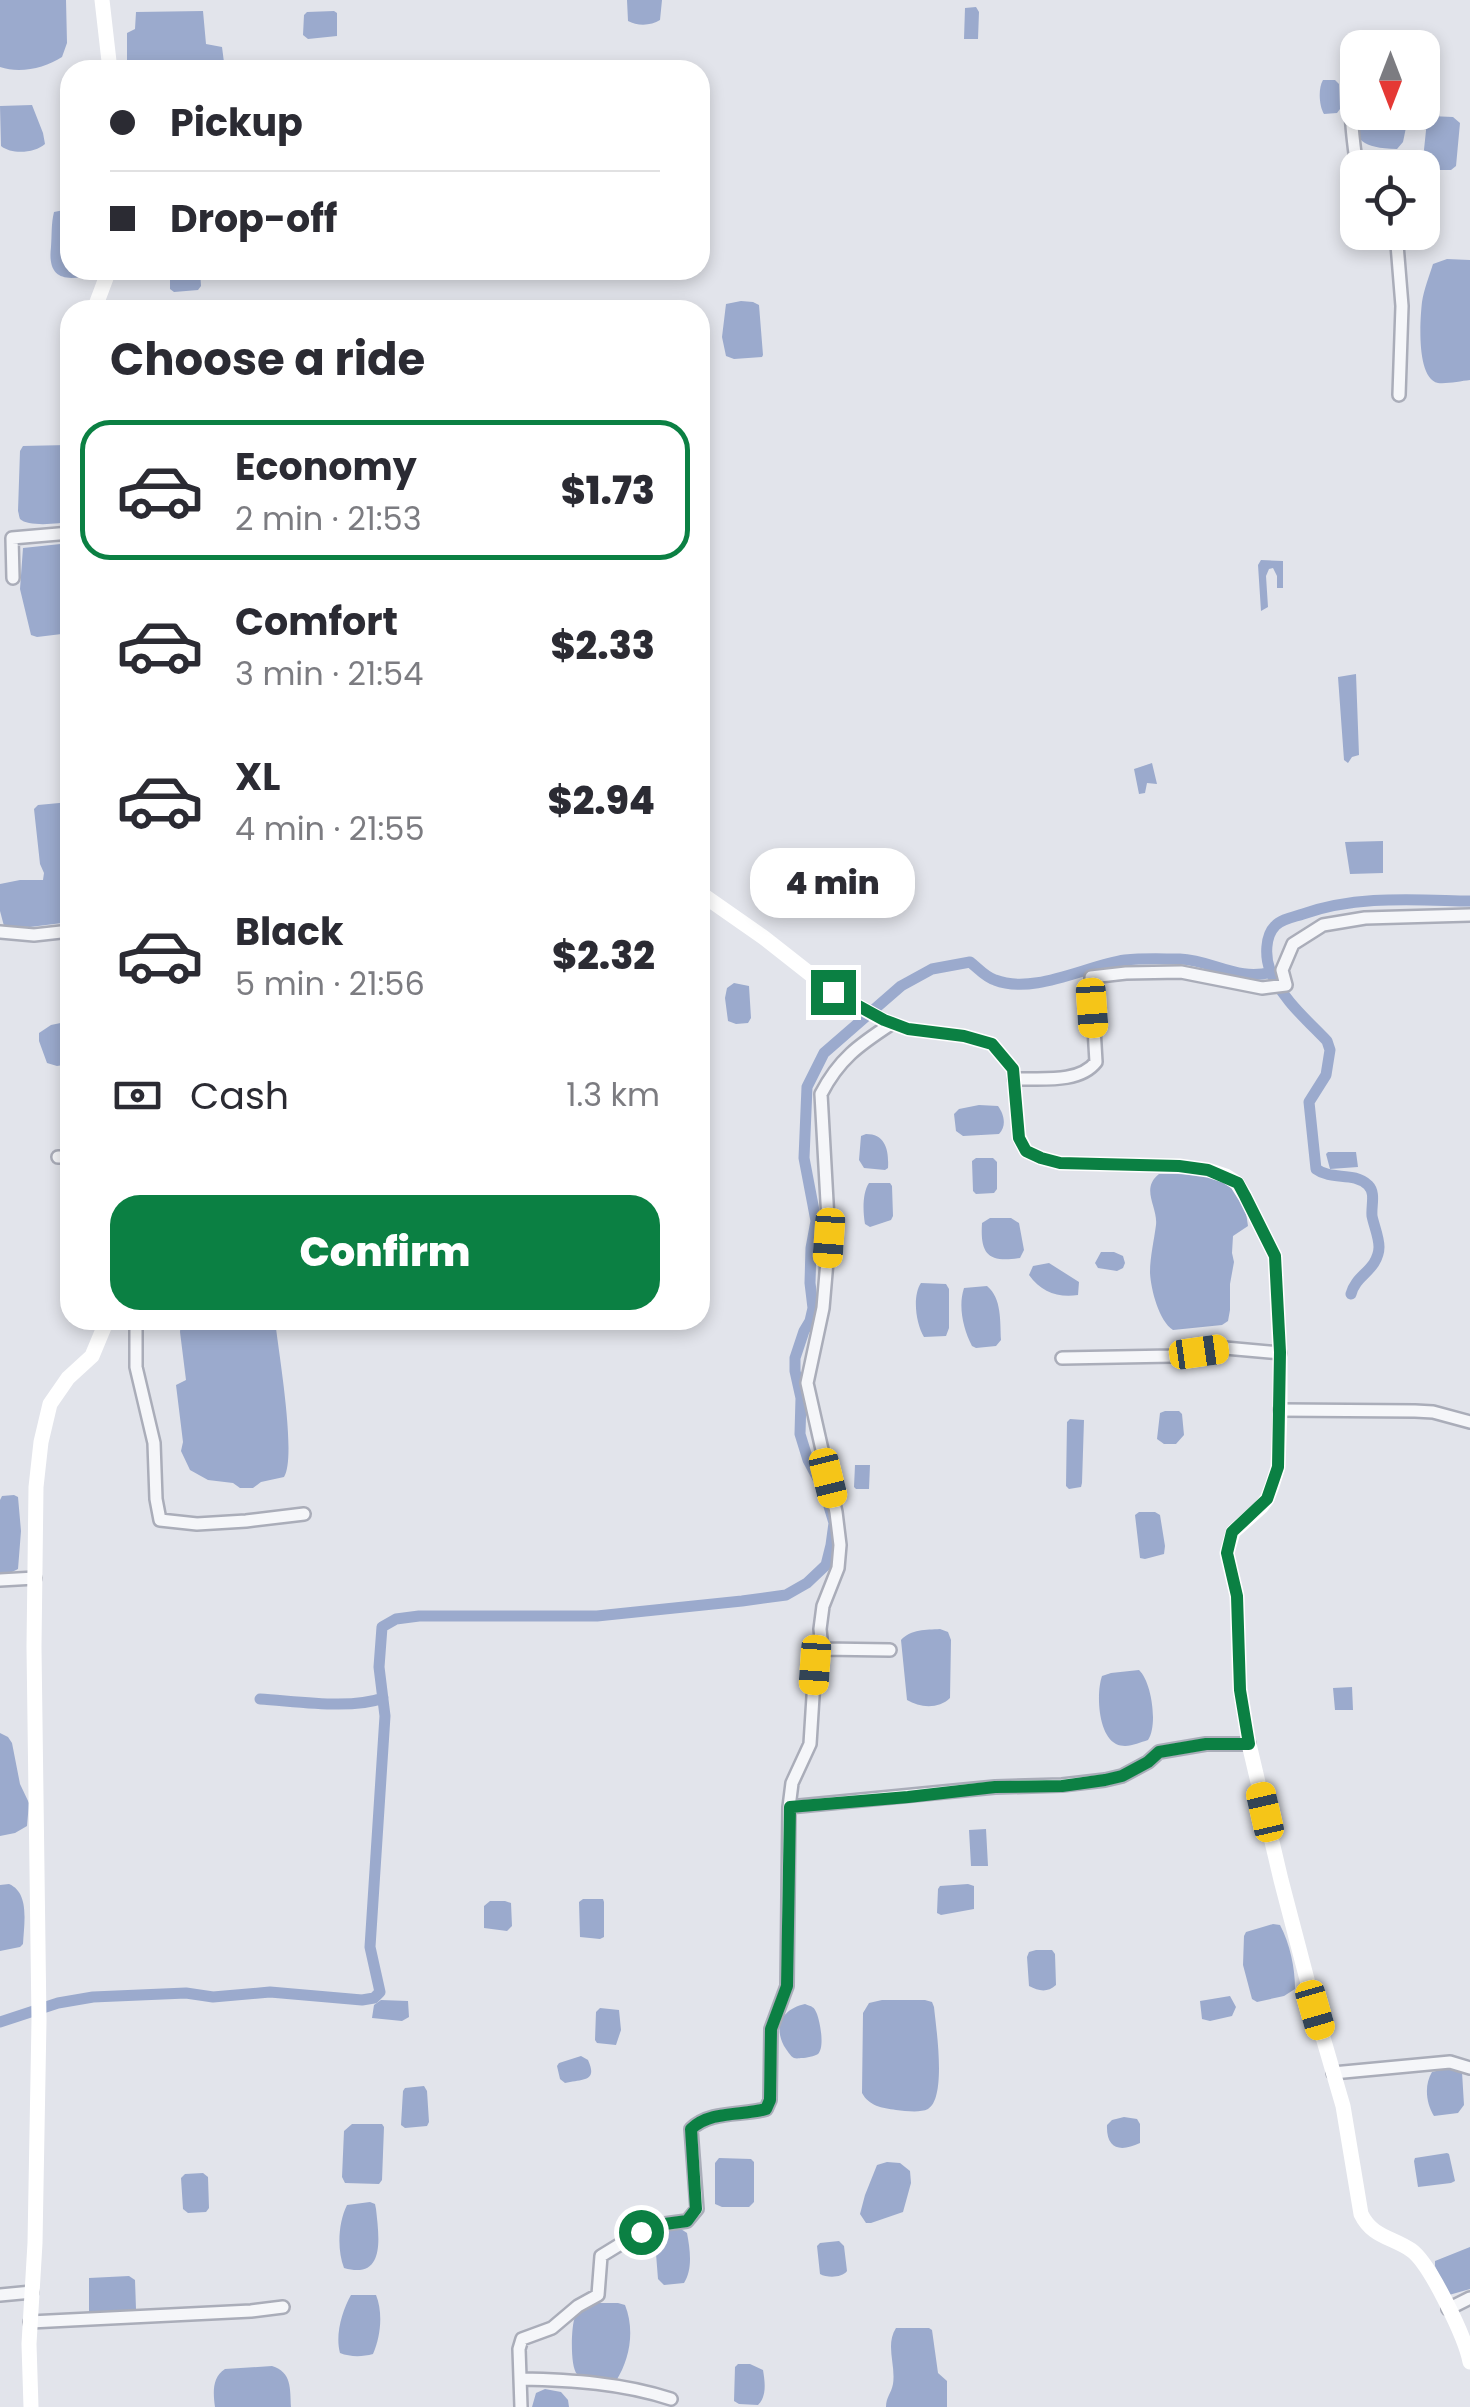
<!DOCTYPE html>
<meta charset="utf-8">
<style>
:root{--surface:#fff;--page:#f7f7f7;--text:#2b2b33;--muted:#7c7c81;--line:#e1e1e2;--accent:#0b8043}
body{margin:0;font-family:Poppins,sans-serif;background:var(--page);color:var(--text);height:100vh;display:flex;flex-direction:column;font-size:38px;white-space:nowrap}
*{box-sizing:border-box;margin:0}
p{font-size:32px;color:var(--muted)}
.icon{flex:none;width:55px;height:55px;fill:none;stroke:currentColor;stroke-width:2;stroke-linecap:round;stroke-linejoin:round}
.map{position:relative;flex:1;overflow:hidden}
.side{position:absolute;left:60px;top:300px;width:650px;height:1030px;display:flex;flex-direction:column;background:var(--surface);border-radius:30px;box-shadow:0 5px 15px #0003}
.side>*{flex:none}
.guide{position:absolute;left:60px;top:60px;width:650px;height:220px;border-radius:30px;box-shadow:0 5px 15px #0003;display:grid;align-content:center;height:220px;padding:0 50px;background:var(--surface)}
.needle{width:65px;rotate:180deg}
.tools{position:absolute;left:1340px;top:30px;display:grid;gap:20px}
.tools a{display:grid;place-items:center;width:100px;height:100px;border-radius:20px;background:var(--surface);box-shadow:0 5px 15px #0003;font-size:50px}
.end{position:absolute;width:45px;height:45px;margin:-22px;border:12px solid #0b8043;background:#fff;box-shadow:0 0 0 5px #fff}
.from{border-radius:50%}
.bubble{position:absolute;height:70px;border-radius:30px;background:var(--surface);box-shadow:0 5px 15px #0003;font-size:32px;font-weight:800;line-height:70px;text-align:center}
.car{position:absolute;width:30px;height:60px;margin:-30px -15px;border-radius:12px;box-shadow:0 0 8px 2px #0007;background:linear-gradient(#f5c518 24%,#345 0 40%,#f5c518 0 76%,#345 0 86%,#f5c518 0)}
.guide b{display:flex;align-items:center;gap:35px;height:95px;font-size:38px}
.guide b+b{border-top:2px solid var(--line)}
.guide i{width:25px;height:25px;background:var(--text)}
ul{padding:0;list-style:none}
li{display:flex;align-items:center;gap:30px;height:140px;margin:0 20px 15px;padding:0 30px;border:5px solid transparent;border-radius:30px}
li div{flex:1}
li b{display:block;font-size:38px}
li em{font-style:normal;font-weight:800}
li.selected{border-color:var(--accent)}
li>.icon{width:90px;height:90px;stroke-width:1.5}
h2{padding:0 50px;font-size:45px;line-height:120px}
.pay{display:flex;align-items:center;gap:25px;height:110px;padding:0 50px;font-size:38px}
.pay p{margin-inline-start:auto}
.button{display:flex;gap:20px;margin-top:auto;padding:20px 50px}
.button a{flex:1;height:115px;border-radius:30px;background:var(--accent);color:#fff;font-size:40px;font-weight:800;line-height:115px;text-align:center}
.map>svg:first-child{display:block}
</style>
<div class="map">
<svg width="1470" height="2407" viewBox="0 0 1470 2407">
<rect width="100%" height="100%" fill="#e2e4eb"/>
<!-- water -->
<path fill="#9baacd" d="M 0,0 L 66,0 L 67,43 L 62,57 C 45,68 20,74 0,67 Z
M 627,0 L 662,0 L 660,20 C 651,26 637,26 628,21 Z
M 976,7 L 979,12 L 978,39 L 964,39 L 965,8 Z
M 203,11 L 206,44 L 222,47 L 225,70 L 127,70 L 127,33 L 135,29 L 136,12 Z
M 334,11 L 337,13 L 337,36 L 308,39 L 303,35 L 304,15 L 307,12 Z
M 1323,80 L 1335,80 L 1339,84 L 1340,109 L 1337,113 L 1324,114 C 1319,106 1318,88 1323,80 Z
M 1357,85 L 1358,112 L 1409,113 L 1403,142 L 1397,149 C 1345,148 1354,128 1357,85 Z
M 32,105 L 43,133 L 45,144 C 35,153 12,155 1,146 L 0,106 Z
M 1430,116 L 1453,117 L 1460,123 L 1456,166 L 1451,170 L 1428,170 L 1423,159 L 1427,121 Z
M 64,210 L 70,210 L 70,270 L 97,270 L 94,274 C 66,282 47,280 51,247 C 52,235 51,224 54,212 Z
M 1447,259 L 1470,260 L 1470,380 C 1461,381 1447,384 1438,383 C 1416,378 1420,320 1422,302 C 1424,289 1429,277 1433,264 Z
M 170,270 L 200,270 L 201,286 L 198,290 L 174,292 L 170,289 Z
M 741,301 L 753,302 L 759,305 L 763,355 L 762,357 L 734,359 L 726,356 L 722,337 L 726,304 Z
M 67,445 L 70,469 L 70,521 C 60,524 28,527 20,519 C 19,517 19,514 18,511 L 20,451 L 23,446 Z
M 70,543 L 70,633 L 37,637 L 31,635 L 20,589 L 23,548 Z
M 1261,560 L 1283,561 L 1283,588 L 1277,588 L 1277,576 L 1273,568 L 1269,569 L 1266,576 L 1268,607 L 1261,611 L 1258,565 Z
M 1356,674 L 1359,755 L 1352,757 L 1348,763 L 1344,760 L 1338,677 Z
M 1152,763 L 1157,784 L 1147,783 L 1145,793 L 1139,794 L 1134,769 Z
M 70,802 L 70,922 L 30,927 L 4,926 L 0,911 L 0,884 L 20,880 L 43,880 L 44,873 L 40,864 L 34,809 L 38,805 Z
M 1383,841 L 1383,873 L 1350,874 L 1345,842 Z
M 835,852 L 858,852 L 859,864 L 853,870 L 835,870 L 832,868 L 832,854 Z
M 734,983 L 749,986 L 751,1018 L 748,1023 L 736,1024 L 728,1021 L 725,998 L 727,988 Z
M 70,1021 L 70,1064 L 57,1066 L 47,1063 L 39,1041 L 39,1033 L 51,1025 Z
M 979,1105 L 998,1106 C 1004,1114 1007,1126 999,1134 L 963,1136 L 956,1131 L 954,1114 L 959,1109 Z
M 866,1134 C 886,1134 889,1151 888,1168 L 885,1170 L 864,1168 L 859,1160 L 861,1136 Z
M 1328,1152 L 1356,1152 L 1358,1167 L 1330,1169 L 1326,1154 Z
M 976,1158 L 993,1158 L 997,1162 L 997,1189 L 994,1193 L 976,1194 L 973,1191 L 972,1161 Z
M 1159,1174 C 1199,1174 1244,1172 1248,1226 L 1233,1236 L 1232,1253 L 1234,1262 L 1230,1284 L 1230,1310 L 1228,1321 L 1222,1325 L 1173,1330 C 1159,1321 1151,1290 1150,1273 C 1150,1257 1154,1241 1156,1225 C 1158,1207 1140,1189 1159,1174 Z
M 869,1183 L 890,1183 L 892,1186 L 893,1216 L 891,1220 L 870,1227 L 865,1224 C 863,1213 862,1193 869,1183 Z
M 990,1218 L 1011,1218 L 1019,1223 L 1024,1250 L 1020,1258 C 988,1263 980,1254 982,1223 Z
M 1101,1252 L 1114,1252 L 1123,1256 L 1125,1263 L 1123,1268 L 1117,1271 L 1098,1268 L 1095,1263 Z
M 1049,1263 L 1079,1282 L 1078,1295 C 1058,1298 1041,1292 1029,1275 L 1033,1266 Z
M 921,1283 L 946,1284 L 949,1289 L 949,1328 L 946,1336 L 924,1337 C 916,1324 912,1296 921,1283 Z
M 987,1286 C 1002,1298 1000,1322 1001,1340 L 996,1346 L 976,1348 L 972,1346 C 963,1329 958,1306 964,1288 Z
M 181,1320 L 275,1320 C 278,1349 297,1457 284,1477 L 261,1482 L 253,1488 L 240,1488 L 233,1483 L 208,1480 L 190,1470 L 181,1451 L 183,1442 L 176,1385 L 186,1380 L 180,1332 Z
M 1165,1411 L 1179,1411 L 1182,1414 L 1184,1435 L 1176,1444 L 1164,1444 L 1157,1439 L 1160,1413 Z
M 1070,1419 L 1084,1420 L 1082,1483 L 1081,1487 L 1069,1489 L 1066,1486 L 1067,1422 Z
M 855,1465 L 870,1465 L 869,1489 L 856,1489 L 854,1487 Z
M 14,1495 L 18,1497 L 21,1531 L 18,1569 L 12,1572 L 0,1572 L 0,1500 L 2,1496 Z
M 1139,1512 L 1155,1512 L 1160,1515 L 1165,1546 L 1164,1554 L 1145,1559 L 1140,1558 L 1135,1515 Z
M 940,1629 L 948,1632 L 951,1640 L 950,1698 C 939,1709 920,1708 907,1700 L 901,1640 C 911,1629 926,1630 940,1629 Z
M 1139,1670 C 1152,1682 1158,1726 1148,1740 C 1138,1743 1127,1749 1116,1744 C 1098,1735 1096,1693 1102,1676 L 1111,1673 Z
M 1352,1687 L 1353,1710 L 1335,1710 L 1333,1688 Z
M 0,1733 L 8,1737 L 12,1743 L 20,1784 L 29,1803 L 27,1826 L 15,1833 L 0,1836 Z
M 986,1829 L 988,1866 L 971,1866 L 969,1830 Z
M 9,1884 C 30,1893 24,1923 23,1944 L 20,1947 L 0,1951 L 0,1885 Z
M 968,1884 L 974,1886 L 974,1909 L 941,1915 L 937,1913 L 938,1889 L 940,1886 Z
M 583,1899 L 603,1899 L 604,1902 L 604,1937 L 600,1939 L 580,1937 L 579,1902 Z
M 490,1901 L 505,1901 L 511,1903 L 512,1926 L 507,1931 L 484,1928 L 484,1906 Z
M 1273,1924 L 1280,1925 C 1290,1944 1295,1968 1295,1989 L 1284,1996 L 1257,2002 L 1252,1999 L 1243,1965 L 1244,1936 L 1246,1932 Z
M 1036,1950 L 1052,1950 L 1055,1954 L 1056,1985 C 1047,1993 1039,1991 1029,1986 L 1027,1957 L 1029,1952 Z
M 1230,1996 L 1236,2007 L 1232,2016 L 1210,2021 L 1202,2019 L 1200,2001 Z
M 381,2000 L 408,2001 L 409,2017 L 402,2021 L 372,2018 L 374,2005 Z
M 882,2000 L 925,2000 L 932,2002 L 934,2007 C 936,2027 947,2098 928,2109 C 920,2113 906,2111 896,2110 C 882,2108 869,2106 862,2093 L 863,2013 L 869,2003 Z
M 805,2004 C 812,2007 814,2006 817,2014 C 820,2022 825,2047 818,2054 C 815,2056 806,2058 802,2058 C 800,2058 797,2059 794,2058 C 791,2057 786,2049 784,2046 C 773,2025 783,2009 805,2004 Z
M 600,2008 L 619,2010 L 621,2030 L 616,2045 L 597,2043 L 595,2040 L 596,2012 Z
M 581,2056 L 588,2060 C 598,2082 583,2079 565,2083 L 560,2079 L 557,2066 L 559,2063 Z
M 1448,2068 L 1454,2068 L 1462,2072 L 1464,2105 L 1458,2113 L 1434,2116 C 1426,2103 1424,2085 1432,2072 Z
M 424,2086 L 427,2091 L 429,2122 L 427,2126 L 405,2128 L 401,2125 L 403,2091 L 405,2088 Z
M 1124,2117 L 1137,2119 L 1140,2124 L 1140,2143 C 1121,2152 1106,2150 1107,2125 L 1112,2120 Z
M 352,2124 L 382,2124 L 384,2127 L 382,2180 L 379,2184 L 345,2183 L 342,2177 L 344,2131 Z
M 1447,2153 L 1449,2154 L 1455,2181 L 1451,2183 L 1418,2187 L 1414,2161 L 1415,2158 Z
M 719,2158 L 751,2159 L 754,2162 L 754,2202 L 749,2207 L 722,2207 L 715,2204 L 715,2163 Z
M 887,2162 L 900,2163 L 910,2171 L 911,2183 L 903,2212 L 871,2223 L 866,2223 L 860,2214 L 865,2195 L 877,2165 Z
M 203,2173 L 208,2177 L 209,2208 L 206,2212 L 188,2213 L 183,2209 L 181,2178 L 185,2174 Z
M 370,2202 L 375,2204 L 376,2209 C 379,2237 386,2280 344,2268 C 337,2250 338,2223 347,2205 Z
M 681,2229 L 687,2233 C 690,2249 693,2269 684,2283 L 664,2285 L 658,2279 L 655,2241 L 661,2230 Z
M 839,2241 L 844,2246 L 847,2271 C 842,2278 827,2278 820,2274 L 817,2246 L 820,2243 Z
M 1470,2247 L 1470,2289 L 1449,2295 L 1435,2266 L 1435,2261 Z
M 129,2276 L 135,2280 L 136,2309 L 133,2312 L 89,2314 L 89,2278 Z
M 351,2295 L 376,2295 C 383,2312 381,2336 373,2354 C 362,2357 350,2357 340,2353 C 335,2335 342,2311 351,2295 Z
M 593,2303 L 618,2303 L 625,2305 C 635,2330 630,2359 616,2381 C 606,2380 583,2381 577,2374 C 570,2367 571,2326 575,2317 C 578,2309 586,2306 593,2303 Z
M 896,2328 L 929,2328 L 932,2330 L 938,2373 L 947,2381 L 947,2407 L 886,2407 C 886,2397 891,2394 893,2384 C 896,2365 885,2345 896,2328 Z
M 738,2364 L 750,2364 L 763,2370 C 765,2382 767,2396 758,2405 L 739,2404 L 734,2401 L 735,2367 Z
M 272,2366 C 292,2372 290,2389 291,2407 L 215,2407 C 213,2393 212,2377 225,2369 Z
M 545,2389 L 561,2392 L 568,2400 L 569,2407 L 532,2407 L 536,2393 Z"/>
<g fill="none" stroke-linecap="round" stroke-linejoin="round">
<!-- canal -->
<path stroke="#9baacd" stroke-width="11" d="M 1351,1294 C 1355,1279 1366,1275 1374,1263 C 1377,1258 1379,1252 1379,1247 C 1379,1237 1374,1226 1372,1216 C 1371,1205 1376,1193 1368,1185 C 1353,1171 1332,1181 1316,1169 L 1309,1102 L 1326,1075 L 1330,1050 L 1327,1041 C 1306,1019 1282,999 1270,970 C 1265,957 1265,936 1275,926 C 1281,919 1294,917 1303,914 C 1358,895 1413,900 1470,901
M 260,1699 C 295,1701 351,1710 383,1698
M 0,2022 L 58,2003 L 93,1997 L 186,1993 L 213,1997 L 270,1992 L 362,2000 L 374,1998 L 380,1992 L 370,1947 L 385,1716 L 379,1667 L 382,1627 L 396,1619 L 419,1616 L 597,1616 L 742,1601 L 786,1595 L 807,1583 L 826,1565 L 831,1545 L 834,1523 L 824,1490 L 808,1460 L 800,1434 L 801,1398 L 795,1371 L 795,1358 L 804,1331 L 810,1321 L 813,1308 L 810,1283 L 811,1248 L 816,1221 L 804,1158 L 807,1087 L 824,1053 L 901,986 L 932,969 L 970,962 C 978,968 985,977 995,980 C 1034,995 1085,966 1125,960 C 1143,958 1162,959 1180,959 C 1212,960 1239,982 1271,972"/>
<defs>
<path id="street" d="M 1358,69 C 1347,100 1352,130 1356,161 L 1372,168
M 1396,232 L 1402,306 L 1399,395
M 13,578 L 12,538 L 70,533
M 0,932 L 34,935 L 70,931
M 1014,1079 C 1039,1078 1079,1084 1096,1062 L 1091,977 L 1126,973 L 1181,972 L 1262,988 L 1286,985 L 1282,970 L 1293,944 L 1323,925 L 1365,918 L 1470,915
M 58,1157 L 70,1157
M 136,1320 L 136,1367 L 154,1443 L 156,1499 L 160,1520 L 197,1524 L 246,1521 L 304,1514
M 1062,1358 L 1173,1356 L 1225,1348 L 1280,1353
M 1280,1410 L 1415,1411 L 1433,1412 L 1470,1422
M 0,1580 L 35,1578
M 890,1650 L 822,1649 L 820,1629 L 823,1606 L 838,1568 L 840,1545 L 836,1512 L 807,1383 L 823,1308 L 829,1238 L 821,1094 C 839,1059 859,1045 891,1024
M 789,1807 L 995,1787 L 1062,1785 L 1105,1780 L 1122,1776 L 1148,1762 L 1159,1752 L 1206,1744 L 1249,1744
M 1333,2073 L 1450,2062 L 1470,2068
M 0,2295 L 32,2292
M 1448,2309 L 1470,2298
M 30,2322 L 251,2311 L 283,2307
M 521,2379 C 572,2380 622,2383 671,2399
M 521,2407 L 519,2349 L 522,2339 L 552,2328 L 578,2306 L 598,2295 L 601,2256 L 650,2226 L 687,2221 L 697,2209 L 691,2129 C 711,2110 742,2116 766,2109 L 770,2100 L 771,2029 L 787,1986 L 789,1807 L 792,1783 L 810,1744 L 815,1665 L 822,1649"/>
</defs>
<!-- street casing -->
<use href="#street" stroke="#aaadb9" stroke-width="16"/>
<!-- street -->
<use href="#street" stroke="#f5f6f9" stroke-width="11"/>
<!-- secondary -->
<path stroke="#fff" stroke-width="15" d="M 102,0 L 110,70
M 94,310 L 109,270
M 700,893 L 763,937 L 833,992 L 883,1020 L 908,1029 L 964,1036 L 992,1044 L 1013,1069 L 1019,1137 L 1026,1151 L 1041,1158 L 1060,1163 L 1179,1166 L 1208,1170 L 1226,1176 L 1237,1183 L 1245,1196 L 1275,1256 L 1280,1353 L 1280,1410 L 1278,1467 L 1272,1486 L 1267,1499 L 1261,1507 L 1233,1532 L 1227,1553 L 1237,1596 L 1240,1689 L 1249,1744 L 1281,1880 L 1315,2010 L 1343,2106 L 1361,2214 C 1372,2237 1392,2237 1411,2250 C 1430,2263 1466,2339 1470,2362
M 31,2407 L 29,2344 L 35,2243 L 39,2020 L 34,1647 L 36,1487 L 41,1442 L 50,1404 L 68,1378 L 92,1356 L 107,1320"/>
</g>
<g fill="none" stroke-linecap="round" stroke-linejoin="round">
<!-- route -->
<path stroke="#0b8043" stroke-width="12" d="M 641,2232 L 650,2226 L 687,2221 L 696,2209 L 691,2129 C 711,2110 742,2116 766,2109 L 770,2100 L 771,2029 L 787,1986 L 790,1807 L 908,1797 L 995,1787 L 1062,1786 L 1105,1780 L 1122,1776 L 1148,1762 L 1159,1752 L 1206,1744 L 1249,1744 L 1240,1690 L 1237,1596 L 1227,1553 L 1232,1532 L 1267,1499 L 1278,1467 L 1280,1352 L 1275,1256 L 1245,1196 L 1238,1183 L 1208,1170 L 1179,1166 L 1060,1163 L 1041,1158 L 1026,1151 L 1019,1138 L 1013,1069 L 992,1044 L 964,1036 L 908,1029 L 884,1020 L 833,992"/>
</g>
</svg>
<div class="tools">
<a><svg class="needle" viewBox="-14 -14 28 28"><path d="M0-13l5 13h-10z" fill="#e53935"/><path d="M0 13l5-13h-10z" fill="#7c7c81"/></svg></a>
<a><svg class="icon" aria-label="locate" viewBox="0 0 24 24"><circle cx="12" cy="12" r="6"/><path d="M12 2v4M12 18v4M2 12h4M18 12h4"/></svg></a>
</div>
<i class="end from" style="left:641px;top:2232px"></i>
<i class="end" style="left:833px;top:992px"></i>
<div class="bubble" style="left:750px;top:848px;width:165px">4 min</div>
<i class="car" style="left:1092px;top:1008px;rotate:176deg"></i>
<i class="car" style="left:829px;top:1238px;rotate:184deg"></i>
<i class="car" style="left:1199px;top:1352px;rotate:82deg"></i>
<i class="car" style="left:828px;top:1478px;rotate:166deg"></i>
<i class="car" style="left:815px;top:1665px;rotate:184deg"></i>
<i class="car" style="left:1265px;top:1812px;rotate:347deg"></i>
<i class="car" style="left:1315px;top:2010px;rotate:164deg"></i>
<div class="guide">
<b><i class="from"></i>Pickup</b>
<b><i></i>Drop-off</b>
</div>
<section class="side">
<h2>Choose a ride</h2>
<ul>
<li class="selected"><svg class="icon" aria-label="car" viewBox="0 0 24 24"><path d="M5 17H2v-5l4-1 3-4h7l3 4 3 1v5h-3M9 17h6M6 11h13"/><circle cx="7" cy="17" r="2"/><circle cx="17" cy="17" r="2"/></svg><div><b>Economy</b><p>2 min · 21:53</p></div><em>$1.73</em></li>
<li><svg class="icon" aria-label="car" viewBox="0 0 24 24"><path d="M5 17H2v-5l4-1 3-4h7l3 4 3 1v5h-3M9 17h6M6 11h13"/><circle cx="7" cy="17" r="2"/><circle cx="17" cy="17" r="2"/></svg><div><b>Comfort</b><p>3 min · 21:54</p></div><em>$2.33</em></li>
<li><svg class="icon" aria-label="car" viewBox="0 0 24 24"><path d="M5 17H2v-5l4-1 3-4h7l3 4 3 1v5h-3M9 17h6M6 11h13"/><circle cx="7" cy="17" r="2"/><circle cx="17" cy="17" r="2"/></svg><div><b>XL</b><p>4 min · 21:55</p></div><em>$2.94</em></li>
<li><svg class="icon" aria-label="car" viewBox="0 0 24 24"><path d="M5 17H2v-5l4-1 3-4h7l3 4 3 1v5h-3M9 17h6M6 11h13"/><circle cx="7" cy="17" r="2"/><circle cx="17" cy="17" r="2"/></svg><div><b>Black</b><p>5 min · 21:56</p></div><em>$2.32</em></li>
</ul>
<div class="pay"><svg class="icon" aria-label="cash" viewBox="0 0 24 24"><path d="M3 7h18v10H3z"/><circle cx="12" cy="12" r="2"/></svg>Cash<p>1.3 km</p></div>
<div class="button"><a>Confirm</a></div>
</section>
</div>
